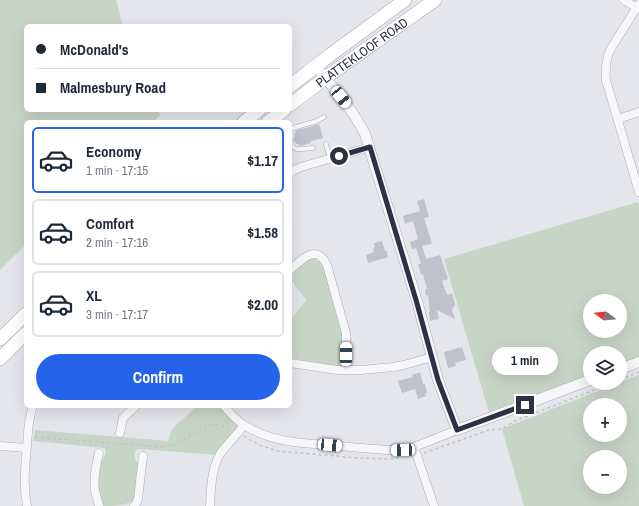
<!DOCTYPE html>
<meta charset="utf-8">
<style>
:root{--surface:#fff;--page:#f2f2f3;--text:#1f2937;--muted:#747a83;--line:#e0e1e3;--accent:#2563eb}
body{margin:0;font-family:"Archivo Narrow",sans-serif;background:var(--page);color:var(--text);height:100vh;display:flex;flex-direction:column;font-size:15px;white-space:nowrap}
*{box-sizing:border-box;margin:0}
p{font-size:13px;color:var(--muted)}
.icon{flex:none;width:22px;height:22px;fill:none;stroke:currentColor;stroke-width:2;stroke-linecap:round;stroke-linejoin:round}
.map{position:relative;flex:1;overflow:hidden}
.panel{position:absolute;left:24px;top:120px;width:268px;height:288px;display:flex;flex-direction:column;background:var(--surface);border-radius:6px;box-shadow:0 4px 16px #0002}
.panel>*{flex:none}
.banner{position:absolute;left:24px;top:24px;width:268px;height:88px;border-radius:6px;box-shadow:0 4px 16px #0002;display:grid;align-content:center;height:88px;padding:0 12px;background:var(--surface)}
.needle{width:26px;rotate:286deg}
.tools{position:absolute;left:583px;top:294px;display:grid;gap:8px}
.tools a{display:grid;place-items:center;width:44px;height:44px;border-radius:50%;background:var(--surface);box-shadow:0 4px 16px #0002;font-size:20px}
.end{position:absolute;width:18px;height:18px;margin:-9px;border:5px solid #2c3143;background:#fff;box-shadow:0 0 0 2px #fff}
.from{border-radius:50%}
.bubble{position:absolute;height:28px;border-radius:14px;background:var(--surface);box-shadow:0 4px 16px #0002;font-size:13px;font-weight:800;line-height:28px;text-align:center}
.car{position:absolute;width:12px;height:24px;margin:-12px -6px;border-radius:5px;box-shadow:0 0 3px 1px #0007;background:linear-gradient(#fff 24%,#345 0 40%,#fff 0 76%,#345 0 86%,#fff 0)}
.banner b{display:flex;align-items:center;gap:14px;height:38px;font-size:15px}
.banner b+b{border-top:1px solid var(--line)}
.banner i{width:10px;height:10px;background:var(--text)}
ul{padding:7px 0 0;list-style:none}
li{display:flex;align-items:center;gap:12px;height:66px;margin:0 8px 6px;padding:0 4px;border:2px solid var(--line);border-radius:6px}
li div{flex:1}
li b{display:block;font-size:15px}
li em{font-style:normal;font-weight:800}
li.current{border-color:var(--accent)}
li>.icon{width:36px;height:36px;stroke-width:1.5}
.cta{display:flex;gap:8px;margin-top:auto;padding:8px 12px}
.cta a{flex:1;height:46px;border-radius:24px;background:var(--accent);color:#fff;font-size:16px;font-weight:800;line-height:46px;text-align:center}
.map>svg:first-child{display:block}
</style>
<div class="map">
<svg width="639" height="506" viewBox="0 0 639 506">
<rect width="100%" height="100%" fill="#e4e6eb"/>
<!-- green -->
<path fill="#c7d5c6" fill-rule="evenodd" d="M 0,0 L 116,0 L 123,26 L 26,26 L 26,110 L 158,110 L 160,115 L 153,122 L 26,122 L 26,244 L 0,270 Z
M 638,202 L 639,206 L 639,358 L 620,365 L 620,353 L 590,353 L 590,374 L 564,385 L 562,388 L 490,416 L 444,259 ZM 590,301 L 620,301 L 620,331 L 590,331 Z
M 309,258 L 315,258 L 323,262 L 343,332 L 343,361 L 338,366 L 290,358 L 290,321 L 306,300 L 292,281 L 293,272 Z
M 639,375 L 639,506 L 524,506 L 502,429 L 618,383 L 620,383 L 620,382 ZM 590,405 L 620,405 L 620,435 L 590,435 ZM 590,457 L 620,457 L 620,487 L 590,487 Z
M 197,406 L 219,406 L 239,428 L 218,455 L 138,449 C 133,453 134,460 139,464 L 135,498 C 129,506 114,506 104,506 C 98,494 97,478 100,465 C 102,458 108,455 105,448 L 33,441 L 35,430 L 168,441 L 172,429 Z"/>
<!-- building -->
<path fill="#bfc1cb" d="M 319,124 L 323,138 L 311,141 L 311,143 L 299,146 L 299,144 L 296,144 L 293,138 L 295,138 L 294,134 L 296,133 L 295,131 Z
M 424,199 L 429,217 L 424,218 L 432,244 L 422,246 L 426,259 L 440,255 L 448,279 L 442,281 L 447,295 L 452,293 L 455,304 L 452,310 L 455,319 L 437,310 L 439,319 L 430,321 L 429,312 L 430,312 L 428,295 L 426,296 L 425,290 L 427,289 L 423,274 L 421,275 L 418,264 L 421,264 L 416,248 L 412,249 L 410,242 L 418,239 L 413,221 L 405,224 L 403,216 L 420,211 L 417,201 Z
M 382,241 L 385,251 L 387,251 L 388,257 L 368,263 L 366,255 L 374,252 L 373,248 L 375,247 L 374,243 Z
M 462,347 L 466,360 L 455,363 L 456,366 L 448,368 L 444,352 Z
M 420,372 L 423,384 L 425,384 L 427,393 L 425,393 L 426,396 L 418,399 L 415,389 L 402,393 L 398,381 L 413,377 L 412,375 Z"/>
<g fill="none" stroke-linecap="round" stroke-linejoin="round">
<defs>
<path id="service" d="M 290,130 L 293,128 L 317,121 L 324,117
M 290,140 C 294,154 301,148 313,148
M 326,144 L 330,158"/>
<path id="minor" d="M 624,0 L 637,8
M 639,4 L 610,50 C 606,60 605,69 606,80 L 639,192
M 618,119 L 639,112
M 290,173 L 294,170 L 301,167 L 370,147
M 290,270 C 302,259 316,243 327,265 L 346,333 L 346,370
M 290,363 L 337,370 L 362,370 L 393,367 L 404,365 L 432,357
M 224,406 C 230,413 236,420 244,425 C 271,442 298,443 329,445 C 349,447 370,449 390,450 L 403,450 L 414,447 L 457,430
M 120,433 L 123,418 L 136,406
M 0,446 L 27,448
M 414,447 L 434,506
M 99,453 C 96,465 93,478 95,491 C 96,496 98,501 99,506
M 27,506 C 23,486 25,467 27,446 C 28,433 28,419 33,406
M 134,506 L 136,504 L 138,499 L 143,456
M 210,506 C 211,489 211,470 220,454 C 227,444 237,435 244,425"/>
<path id="tertiary" d="M 316,66 C 333,88 352,108 365,134 L 417,301 L 438,380 L 457,430 L 590,380
M 620,369 L 639,362"/>
<g id="primary">
<path d="M 290,86 L 330,55 L 405,0"/>
<path id="s1" d="M 290,105 L 325,78 L 435,0"/>
<path d="M 244,122 L 259,110"/>
<path d="M 268,122 L 284,110"/>
<path d="M 0,339 L 26,314"/>
<path d="M 0,359 L 26,333"/>
</g>
</defs>
<!-- service casing -->
<use href="#service" stroke="#a9acb5" stroke-width="5"/>
<!-- minor casing -->
<use href="#minor" stroke="#a9acb5" stroke-width="9"/>
<!-- tertiary casing -->
<use href="#tertiary" stroke="#a9acb5" stroke-width="11"/>
<!-- primary casing -->
<use href="#primary" stroke="#a4a8b7" stroke-width="14"/>
<!-- path -->
<path stroke="#c2c4ca" stroke-width="1.5" stroke-dasharray="3 3" stroke-linecap="butt" d="M 620,380 L 639,372
M 244,436 L 259,445 L 278,451 L 358,458 L 391,459 L 398,458
M 35,437 L 161,447 L 174,445 L 200,430 L 211,425 L 218,425 L 232,428
M 424,453 L 489,430 L 502,429 L 515,421 L 612,383"/>
<!-- service -->
<use href="#service" stroke="#f7f7fa" stroke-width="4"/>
<!-- minor -->
<use href="#minor" stroke="#f7f7fa" stroke-width="8"/>
<!-- tertiary -->
<use href="#tertiary" stroke="#f7f7fa" stroke-width="10"/>
<!-- primary -->
<use href="#primary" stroke="#fff" stroke-width="13"/>
</g>
<g fill="none" stroke-linecap="round" stroke-linejoin="round">
<!-- route -->
<path stroke="#2c3143" stroke-width="5" d="M 339,156 L 370,147 L 416,300 L 438,380 L 457,430 L 525,405"/>
</g>
<g text-anchor="middle" stroke-width="3.5" stroke-linejoin="round" paint-order="stroke">
<!-- street labels -->
<g font-size="13" fill="#2c3143" stroke="#f4f5f9">
<text dy="5" stroke="none"><textPath href="#s1" startOffset="89">PLATTEKLOOF ROAD</textPath></text>
</g>
</g>
</svg>
<div class="tools">
<a><svg class="needle" viewBox="-14 -14 28 28"><path d="M0-13l5 13h-10z" fill="#e53935"/><path d="M0 13l5-13h-10z" fill="#747a83"/></svg></a>
<a><svg class="icon" aria-label="layers" viewBox="0 0 24 24"><path d="M12 4l9 5-9 5-9-5zM3 14l9 5 9-5"/></svg></a>
<a>+</a>
<a>−</a>
</div>
<i class="end from" style="left:339px;top:156px"></i>
<i class="end" style="left:525px;top:405px"></i>
<div class="bubble" style="left:492px;top:347px;width:66px">1 min</div>
<i class="car" style="left:341px;top:97px;rotate:141deg"></i>
<i class="car" style="left:346px;top:354px;rotate:0deg"></i>
<i class="car" style="left:330px;top:445px;rotate:95deg"></i>
<i class="car" style="left:403px;top:450px;rotate:268deg"></i>
<div class="banner">
<b><i class="from"></i>McDonald's</b>
<b><i></i>Malmesbury Road</b>
</div>
<section class="panel">
<ul>
<li class="current"><svg class="icon" aria-label="car" viewBox="0 0 24 24"><path d="M5 17H2v-5l4-1 3-4h7l3 4 3 1v5h-3M9 17h6M6 11h13"/><circle cx="7" cy="17" r="2"/><circle cx="17" cy="17" r="2"/></svg><div><b>Economy</b><p>1 min · 17:15</p></div><em>$1.17</em></li>
<li><svg class="icon" aria-label="car" viewBox="0 0 24 24"><path d="M5 17H2v-5l4-1 3-4h7l3 4 3 1v5h-3M9 17h6M6 11h13"/><circle cx="7" cy="17" r="2"/><circle cx="17" cy="17" r="2"/></svg><div><b>Comfort</b><p>2 min · 17:16</p></div><em>$1.58</em></li>
<li><svg class="icon" aria-label="car" viewBox="0 0 24 24"><path d="M5 17H2v-5l4-1 3-4h7l3 4 3 1v5h-3M9 17h6M6 11h13"/><circle cx="7" cy="17" r="2"/><circle cx="17" cy="17" r="2"/></svg><div><b>XL</b><p>3 min · 17:17</p></div><em>$2.00</em></li>
</ul>
<div class="cta"><a>Confirm</a></div>
</section>
</div>
